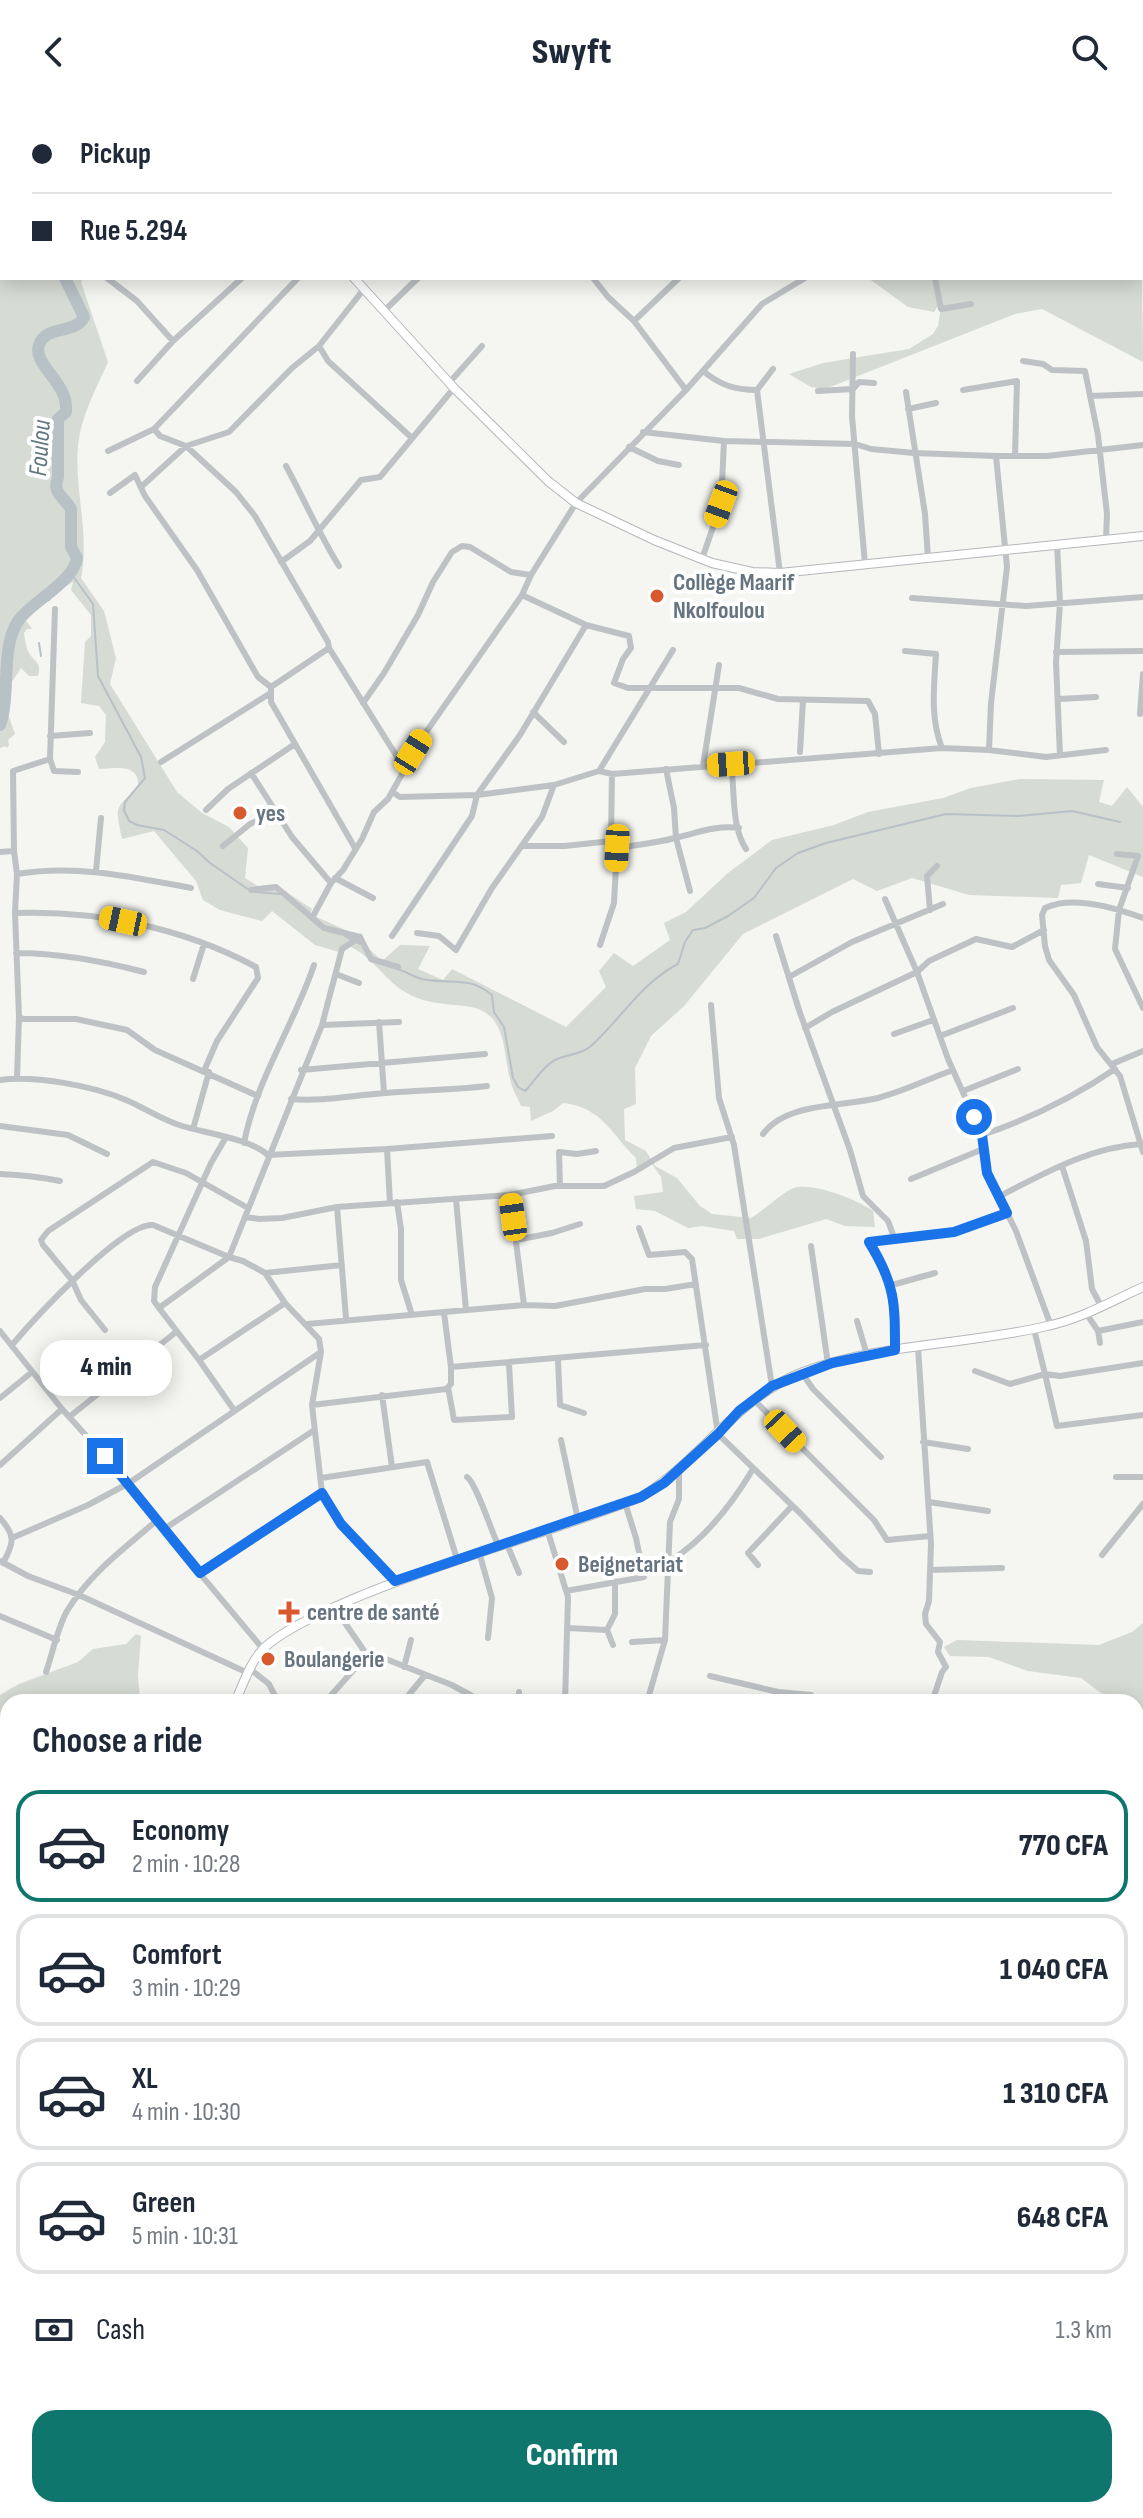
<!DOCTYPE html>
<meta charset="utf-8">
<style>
:root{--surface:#fff;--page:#f2f2f3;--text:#1f2937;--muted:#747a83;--line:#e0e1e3;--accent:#0f766e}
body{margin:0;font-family:"Sofia Sans Condensed",sans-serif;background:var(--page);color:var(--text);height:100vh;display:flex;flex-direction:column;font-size:30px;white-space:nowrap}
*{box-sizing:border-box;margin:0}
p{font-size:26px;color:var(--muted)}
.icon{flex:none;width:44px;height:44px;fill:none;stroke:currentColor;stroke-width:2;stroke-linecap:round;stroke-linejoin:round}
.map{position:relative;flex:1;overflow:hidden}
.details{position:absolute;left:0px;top:1590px;width:1144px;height:824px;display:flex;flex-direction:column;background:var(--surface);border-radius:24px 24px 0 0;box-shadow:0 4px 20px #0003}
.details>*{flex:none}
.top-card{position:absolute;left:0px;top:0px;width:1144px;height:176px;box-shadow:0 4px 20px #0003;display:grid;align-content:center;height:176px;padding:0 32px;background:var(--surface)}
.end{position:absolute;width:36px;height:36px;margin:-18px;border:10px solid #1a73e8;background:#fff;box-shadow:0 0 0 4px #fff}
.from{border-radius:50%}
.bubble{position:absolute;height:56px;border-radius:24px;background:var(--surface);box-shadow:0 4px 20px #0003;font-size:26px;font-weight:800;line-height:56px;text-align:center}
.car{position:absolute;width:24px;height:48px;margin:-24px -12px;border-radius:10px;box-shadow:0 0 6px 2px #0007;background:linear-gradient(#f5c518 24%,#345 0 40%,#f5c518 0 76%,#345 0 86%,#f5c518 0)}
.top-card b{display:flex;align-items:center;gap:28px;height:76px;font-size:30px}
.top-card b+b{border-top:2px solid var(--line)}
.top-card i{width:20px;height:20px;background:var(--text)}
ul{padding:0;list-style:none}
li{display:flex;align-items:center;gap:24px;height:112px;margin:0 16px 12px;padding:0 16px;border:4px solid var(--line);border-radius:24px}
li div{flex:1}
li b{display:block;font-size:30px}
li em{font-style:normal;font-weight:800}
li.current{border-color:var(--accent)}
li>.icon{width:72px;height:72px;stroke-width:1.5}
h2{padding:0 32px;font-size:36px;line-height:96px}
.pay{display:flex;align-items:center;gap:20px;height:88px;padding:0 32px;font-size:30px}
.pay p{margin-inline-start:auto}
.primary-button{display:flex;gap:16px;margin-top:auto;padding:16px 32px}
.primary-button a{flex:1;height:92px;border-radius:24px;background:var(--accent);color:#fff;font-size:32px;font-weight:800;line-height:92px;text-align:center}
header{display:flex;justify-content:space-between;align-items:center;height:104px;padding:0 32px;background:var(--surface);font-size:36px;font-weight:800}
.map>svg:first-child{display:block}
</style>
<header><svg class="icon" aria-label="back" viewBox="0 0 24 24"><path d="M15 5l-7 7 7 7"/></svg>Swyft<svg class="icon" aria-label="search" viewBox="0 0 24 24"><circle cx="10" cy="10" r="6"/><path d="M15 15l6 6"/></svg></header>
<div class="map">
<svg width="1143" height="2414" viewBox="0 0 1143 2414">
<rect width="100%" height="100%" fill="#f5f5f1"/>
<!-- green -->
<path fill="#d6dbd3" d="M 0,0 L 8,2 L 2,2 L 2,174 L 83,174 L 81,178 L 108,258 C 96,285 81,312 78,341 C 74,386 90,430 81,474 L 104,507 L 116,554 L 110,580 L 177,688 L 202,709 L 229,723 L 248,744 L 245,774 L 264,786 L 279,783 L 312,805 L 310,810 L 352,829 L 382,857 L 400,841 L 430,842 L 418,865 L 443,876 L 452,865 L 566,923 L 606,883 L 599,867 L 614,849 L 633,862 L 670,836 L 664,819 L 686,808 L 728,769 L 772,736 L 834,721 L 868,708 L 943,694 L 971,684 L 1020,675 L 1104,676 L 1099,698 L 1112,702 L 1127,683 L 1143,703 L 1143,773 L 1089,751 L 1081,779 L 1061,781 L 1058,794 L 969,791 L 912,774 L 877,787 L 853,775 L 743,830 L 684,902 L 651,932 L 635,964 L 636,1000 L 624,1005 L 625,1036 L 646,1047 L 655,1062 L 677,1074 L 700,1102 L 712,1110 L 751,1114 C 763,1107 784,1087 794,1084 C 813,1078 858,1096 873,1107 L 875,1123 L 845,1122 L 826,1115 L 759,1135 L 737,1135 L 734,1127 L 702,1122 L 688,1124 L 655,1107 L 636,1105 L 634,1092 L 663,1088 L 661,1073 L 652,1060 L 637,1065 L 636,1054 C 612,1031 602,1003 563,999 L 553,1007 L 531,1017 L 530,1003 L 521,1002 C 518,994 513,987 511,979 C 502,948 509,907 465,902 C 445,900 422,899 405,888 C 383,875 372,851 348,842 L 339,848 L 315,841 L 272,807 L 262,817 L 220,806 L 203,796 L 196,777 L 154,727 L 122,735 C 116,705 113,704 138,685 C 141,659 117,664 99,665 L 95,653 L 105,638 L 106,611 L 99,602 L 81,599 L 85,538 L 91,532 L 91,511 L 71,486 L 73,478 L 53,490 L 50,497 L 40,500 L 25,515 L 32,525 L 27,525 L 24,529 C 25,535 26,544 29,549 C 35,559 42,558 38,572 L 29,572 L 21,564 L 6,587 L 9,613 L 15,630 L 8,636 L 9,641 L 7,644 L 5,642 L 0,644 Z
M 1142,171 L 1143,258 L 1042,205 L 1015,210 L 825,285 L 811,283 L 789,270 L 823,259 L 909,245 L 933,230 L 938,222 L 942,197 L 934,208 L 908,203 L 868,174 L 1142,174 Z
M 1143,1519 L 1143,1718 L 1136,1706 L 1136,1598 L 1122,1598 L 1101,1589 L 1081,1574 L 1028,1567 L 989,1553 L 950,1552 L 944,1543 L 957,1536 L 1099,1541 L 1132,1528 Z
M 136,1530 L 141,1532 L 138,1571 L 140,1598 L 8,1598 L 8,1712 L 0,1714 L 0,1591 L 19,1580 L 78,1558 L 93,1545 L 126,1540 Z
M 1143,1813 L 1143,1914 L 1136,1923 L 1136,1823 Z
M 541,2406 L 634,2406 L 636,2414 L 545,2414 Z"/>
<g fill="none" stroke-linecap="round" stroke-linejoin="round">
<!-- stream -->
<path stroke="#b7c1c6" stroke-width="2" d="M 70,468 L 93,500 L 98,572 L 141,653 L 145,674 L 125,698 L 124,706 L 129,717 L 137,721 L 164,726 L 197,747 L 210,759 L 249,786
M 39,539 L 41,552
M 255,788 L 280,790
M 345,832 L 360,840
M 397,865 C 406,867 413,873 422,875 C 451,881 468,871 492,891 L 494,908 L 504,923 L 513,974 L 518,983 L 525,987 C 535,977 542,963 555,956 C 567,950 581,951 591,942 C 620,916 642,878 678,860 L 685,838 L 693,826 L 705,824 L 728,812 L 754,794 L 776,764 L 798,749 L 826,739 L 946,710 L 1019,712 L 1072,707 L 1120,718"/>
<!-- river -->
<path stroke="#b7c1c6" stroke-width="12" d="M 59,0 L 60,2
M 0,621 C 11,590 0,545 18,517 C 32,497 73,479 77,454 L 71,443 L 71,405 C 63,392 52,389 58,373 L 58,315 L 66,308 C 69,278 32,261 39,241 C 46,220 76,231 84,213 L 65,174"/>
<defs>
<path id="secondary" d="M 20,0 L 22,2
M 354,174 L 454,284 L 548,377 L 576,399 L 654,436 L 712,459 L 752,468 L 780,469 L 1143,432
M 235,1598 C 243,1581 250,1558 264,1544 C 285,1524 332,1504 360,1492 C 452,1454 548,1429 641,1393 C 700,1357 737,1293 803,1268 C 881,1239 967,1241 1047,1222 C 1081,1215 1112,1197 1143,1183
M 1136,2080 L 1143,2077
M 267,2406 L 271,2414
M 528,2414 L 528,2406"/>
</defs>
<!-- secondary casing -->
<use href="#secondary" stroke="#b3b7bb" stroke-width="10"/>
<!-- street -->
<path stroke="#bec2c5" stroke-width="6" d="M 209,0 L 210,2
M 908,0 L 908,2
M 994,0 L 995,2
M 1093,0 L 1094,2
M 83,2 L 83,0
M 149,2 L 150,0
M 326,2 L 328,0
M 413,2 L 415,0
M 633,2 L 634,0
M 843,2 L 844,0
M 1061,2 L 1065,0
M 1142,82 L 1143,84
M 107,174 L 137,197 L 173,237
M 593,174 L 608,193 L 634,217 L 686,286
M 935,174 L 941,205 L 971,200
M 384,207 L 418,174
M 634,217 L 679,174
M 319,242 L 328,257 L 412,334
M 853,250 L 852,312 L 865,460
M 1023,257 L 1043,260 L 1052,266 L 1085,267 L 1098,331 L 1107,410 L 1106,435
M 773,265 L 757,286 L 780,469
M 703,267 C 720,281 735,286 757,286
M 137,277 L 173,237 L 242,174
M 449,279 L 482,242
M 963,286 L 1017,277 L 1015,352
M 818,287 L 853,285 L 859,278 L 874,279
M 906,288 L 925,410 L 928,454
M 1090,292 L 1143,290
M 908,305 L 936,299
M 154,325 L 160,332 L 186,342 L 236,388 L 255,412 L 328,538 L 329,544
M 643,328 L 724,337 L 855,340 L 871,345 L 914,349 L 996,352 L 1047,352 L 1143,341
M 629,343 L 658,357 L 679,361
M 108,347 L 154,325 L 298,174
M 286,362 C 304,395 319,430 339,462
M 141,383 L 186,342 L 229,328 L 292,264 L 319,242 L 364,185
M 110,389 L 135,371 L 145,392 L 197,466 L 258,573 L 271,583
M 1057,440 L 1060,499 L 1056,558 L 1060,651
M 702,455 L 721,400 L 724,337
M 281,458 L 310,437 L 361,376 L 380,373 L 454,284
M 522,491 L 586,521 L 629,532 L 631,544 L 623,555 L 614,579 L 628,584 L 739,584 L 778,595 L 868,597 L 875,610 L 879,650
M 912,494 L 1026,502 L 1143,493
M 55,505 L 50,655 L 54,667 L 78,668
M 905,547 L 936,550 C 934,582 930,614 942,644
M 1056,548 L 1143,547
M 1059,595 L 1096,593
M 363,599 L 384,569 L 418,511 L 433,478 L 452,448 L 462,442 L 470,443 L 511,468 L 531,471
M 533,608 L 564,638
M 1140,610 L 1143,570
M 50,632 L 90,629
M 989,646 L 991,599 L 1007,463 L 996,352
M 800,648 L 803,596
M 161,658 L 269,590
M 731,660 C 735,686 731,723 746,745
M 703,662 L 719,561
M 666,665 L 674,704 L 676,734 L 690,787
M 599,667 L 673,546
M 251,669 L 292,733 L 331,779
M 392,688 L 400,693 L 477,691 L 554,681 L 599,667 L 612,670 L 942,644 L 989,646 L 1046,653 L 1106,646
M 206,706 L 228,685 L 295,640
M 223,742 L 250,720 L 276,708
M 522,742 L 565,742 L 611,737
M 355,744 L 271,598 L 271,583 L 329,544 L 404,664
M 617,744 C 636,741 656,739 675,734 C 697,729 716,721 739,724
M 0,748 L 14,747
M 1117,750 L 1138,752 L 1119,806 L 1115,845 L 1143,904
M 96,767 L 101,714
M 17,770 C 77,760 132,773 191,784
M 335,774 L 373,794
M 1098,780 L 1128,784
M 251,786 L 276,783 L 324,824 L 360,833 L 371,855 L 398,863
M 885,795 L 917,868 L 948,955 L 982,1031 L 987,1069 L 1016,1127 L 1051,1222
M 930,806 L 927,772 L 937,762
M 15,809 C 97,806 184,824 256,863 L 258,874 L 217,937 L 204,967
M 312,814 L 331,779 L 343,766 L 362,735 L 374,708 L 388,695 L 424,631 L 522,491 L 531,471 L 576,399 L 686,286 L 762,200 L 805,174
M 1143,814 C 1116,804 1072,791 1045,804 L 1042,811 L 1045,842 L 1049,856 L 1074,891 L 1097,943 L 1120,972 L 1143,1048
M 417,829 L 439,832 L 456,846 L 492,784 L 542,713 L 554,681
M 392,832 L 472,712 L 477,691 L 520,631 L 586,521
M 776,832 L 800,909 L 850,1046 L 863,1092 L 888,1117 L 895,1136
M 360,833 L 342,845 L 322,921 L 229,1153 L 243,1157 L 265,1169 L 285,1199 L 319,1235 L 321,1248 L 312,1301 L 322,1389 L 341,1420 L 395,1477
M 600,841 L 614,799 L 617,744 L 611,737 L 612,670
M 16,849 C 59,849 102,857 144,868
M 336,870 L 359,879
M 789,873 L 852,838 L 943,800
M 193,875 L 204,840
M 711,901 L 719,994 L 734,1041 L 772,1282
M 19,913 L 23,915 L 76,915 L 127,926 L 155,946 L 258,992
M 379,918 L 384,989
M 322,921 L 399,918
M 805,924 L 832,908 L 917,868 L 929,857 L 976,835 L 1012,843 L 1044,826
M 894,930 L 933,916
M 940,932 L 1013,904
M 1112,960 L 1143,947
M 301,966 L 485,950
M 17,974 L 19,913 L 15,809 L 17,770 L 14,747 L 13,667 L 50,655
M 0,976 C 34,971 94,982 126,996 C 145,1004 162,1016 182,1022 C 205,1029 251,1035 268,1051 L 387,1045 L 552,1032
M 963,987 L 1018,965
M 291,995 C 323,998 353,991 386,989 C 420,986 453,986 487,982
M 0,1022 L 68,1031 L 107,1050
M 193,1025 L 209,968
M 763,1030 C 786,998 842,1003 878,994 C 904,987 928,975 953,966
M 982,1031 C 1029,1015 1074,993 1115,965
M 244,1039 C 256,976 294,921 314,861
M 387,1045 L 390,1099
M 1062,1062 L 1086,1137 L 1092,1185 L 1101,1202
M 0,1070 C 20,1071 40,1073 60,1077
M 911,1075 L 983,1045
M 560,1082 L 559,1048 L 577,1050 L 596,1047
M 510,1091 L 524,1201
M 998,1093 C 1043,1070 1090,1043 1141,1040
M 456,1095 L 466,1206
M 397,1098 L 401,1125 L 401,1176 L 412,1211
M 337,1103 L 346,1214
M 245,1113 L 259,1115 L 282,1114 L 337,1103 L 510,1091 L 555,1082 L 604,1082 L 634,1068 L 674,1044 L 732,1033
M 639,1124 L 649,1151 L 685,1148 L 692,1155 L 718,1330 L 801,1410 L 841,1452 L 858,1467 L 870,1468
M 516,1136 L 552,1129 L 580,1120
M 811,1142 L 828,1260
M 265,1169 L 342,1161
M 892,1181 L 935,1169
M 159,1204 L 154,1197 L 155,1183 L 211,1059 L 225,1035
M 1086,1209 L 1098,1227 L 1100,1239
M 857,1217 L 867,1251
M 307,1220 L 524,1201 L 555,1202 L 645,1185 L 665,1185 L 696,1180
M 1034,1225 L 1045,1270 L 1060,1272 L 1143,1259
M 105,1226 L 81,1196 L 72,1176 L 43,1141 L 41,1136 L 48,1127 L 153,1058 L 186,1069 L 248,1104
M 0,1227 L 62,1305 L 129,1379 L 156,1417 L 263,1545
M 1098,1227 L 1143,1218
M 12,1241 C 33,1216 123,1118 153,1121 L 229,1153 L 159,1204 L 199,1256 L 234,1306
M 918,1243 L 931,1440 L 929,1497 L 925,1510 L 926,1520 L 940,1538 L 938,1548 L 946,1563 L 942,1568 L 932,1598
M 895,1246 C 895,1198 895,1180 869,1138 L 954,1128 L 1007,1109
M 199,1256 L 285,1199
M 558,1256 L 560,1301 L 584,1309
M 451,1263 L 706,1241
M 975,1267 L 1010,1280 L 1045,1270 L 1057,1322 L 1143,1311
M 802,1269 L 813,1285 L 881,1353
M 448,1283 L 454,1316 L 512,1313 L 509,1260
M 382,1291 L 392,1363
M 0,1294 L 32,1268
M 753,1295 L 874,1416 L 887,1436 L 930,1432
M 312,1301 L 446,1285 L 451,1280 L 451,1263 L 444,1209
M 69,1313 L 176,1228
M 561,1336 L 578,1416
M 923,1338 L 968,1345
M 0,1361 L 62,1305
M 467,1373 C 476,1379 491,1426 498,1441
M 1116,1373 L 1143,1373
M 321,1374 L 427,1358 L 457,1455
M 929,1398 L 988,1407
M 0,1414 C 16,1432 14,1439 3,1459
M 164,1425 L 313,1327
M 547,1425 L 568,1493 L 565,1598
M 12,1434 L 88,1401 L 129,1379 L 321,1248
M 506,1438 L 519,1469
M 479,1448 L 492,1494 L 488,1534
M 1102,1451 L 1143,1400
M 0,1457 L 28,1472 L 79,1491 L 248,1569
M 670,1457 C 704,1436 732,1400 753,1365
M 758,1461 L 748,1449 L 792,1402
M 930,1466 L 1002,1464
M 200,1469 L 322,1389
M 566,1487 L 644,1473 L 636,1434 L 625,1399
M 334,1503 L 367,1551 L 378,1552 L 452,1581 L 483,1598
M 0,1512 L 57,1536
M 567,1524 L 607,1526
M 632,1538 L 665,1536
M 613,1541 L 607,1526 L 615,1510 L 615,1477
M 404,1563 L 411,1536
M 250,1565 L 269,1580 L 275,1592 L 293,1598
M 46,1568 C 53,1548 57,1525 67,1507 C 90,1469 124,1445 156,1417
M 710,1572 L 778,1588
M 519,1588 L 519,1598
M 325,1598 L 367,1551
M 403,1598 L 425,1571
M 647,1598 L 665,1536 L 670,1418 L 679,1395 L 679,1365
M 774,1598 L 778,1588 L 811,1591 L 807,1598
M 0,1741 L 8,1756
M 0,1843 L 8,1854
M 1136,1924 L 1143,1927
M 0,1964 L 8,1966
M 1136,2012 L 1143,2016
M 0,2022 L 8,2019
M 0,2083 L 8,2083
M 1136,2319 L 1143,2311
M 347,2406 L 351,2414
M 418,2406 L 423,2414
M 851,2406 L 854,2414
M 923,2406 L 925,2414
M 950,2406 L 954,2414
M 1003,2406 L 1005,2414
M 1136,2408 L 1143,2411
M 1051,2410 L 1055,2414
M 445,2414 L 460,2406
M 767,2414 L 772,2406
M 791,2414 L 792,2406
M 1106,2414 L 1109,2406"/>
<!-- secondary -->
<use href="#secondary" stroke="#fff" stroke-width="8"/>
</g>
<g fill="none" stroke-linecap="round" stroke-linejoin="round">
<!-- route -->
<path stroke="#1a73e8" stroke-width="10" d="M 105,1352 L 200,1469 L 322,1389 L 341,1420 L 395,1477 L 641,1393 L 664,1379 L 718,1330 L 739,1307 L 772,1282 L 832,1259 L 895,1246 C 895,1198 895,1180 869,1138 L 954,1128 L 1007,1109 L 987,1069 L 982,1031 L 974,1013"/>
</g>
<!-- markers -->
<g fill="#d8592e" stroke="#fff" stroke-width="3">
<circle cx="657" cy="492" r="8"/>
<circle cx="240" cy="709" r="8"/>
<circle cx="562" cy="1460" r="8"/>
<path d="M285 1496h8v8h8v8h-8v8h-8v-8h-8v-8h8z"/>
<circle cx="268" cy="1555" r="8"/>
</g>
<g text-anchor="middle" stroke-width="8" stroke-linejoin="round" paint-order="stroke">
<!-- poi labels -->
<g font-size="24" font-weight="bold" fill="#667481" stroke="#fff" text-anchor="start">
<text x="673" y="486">Collège Maarif<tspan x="673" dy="28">Nkolfoulou</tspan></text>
<text x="256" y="717">yes</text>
<text x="578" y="1468">Beignetariat</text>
<text x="307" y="1516">centre de santé</text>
<text x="284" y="1563">Boulangerie</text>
</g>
<!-- water labels -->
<g font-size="26" font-style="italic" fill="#61767e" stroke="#fff">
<text transform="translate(39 344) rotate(-86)" y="9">Foulou</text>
</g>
</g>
</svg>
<i class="end from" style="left:974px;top:1013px"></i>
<i class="end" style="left:105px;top:1352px"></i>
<div class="bubble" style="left:40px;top:1236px;width:132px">4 min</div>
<i class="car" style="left:721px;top:400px;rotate:200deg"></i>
<i class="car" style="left:413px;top:648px;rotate:32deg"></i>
<i class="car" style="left:731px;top:660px;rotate:266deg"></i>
<i class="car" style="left:617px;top:744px;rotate:183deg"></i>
<i class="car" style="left:123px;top:817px;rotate:282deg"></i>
<i class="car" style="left:513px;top:1113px;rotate:352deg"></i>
<i class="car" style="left:785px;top:1327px;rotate:137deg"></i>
<div class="top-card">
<b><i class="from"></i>Pickup</b>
<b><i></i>Rue 5.294</b>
</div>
<section class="details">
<h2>Choose a ride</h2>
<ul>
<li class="current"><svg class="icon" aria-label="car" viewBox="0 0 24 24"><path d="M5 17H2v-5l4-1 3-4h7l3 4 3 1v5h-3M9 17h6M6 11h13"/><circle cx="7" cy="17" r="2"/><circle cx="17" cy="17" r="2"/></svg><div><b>Economy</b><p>2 min · 10:28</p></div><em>770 CFA</em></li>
<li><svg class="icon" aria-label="car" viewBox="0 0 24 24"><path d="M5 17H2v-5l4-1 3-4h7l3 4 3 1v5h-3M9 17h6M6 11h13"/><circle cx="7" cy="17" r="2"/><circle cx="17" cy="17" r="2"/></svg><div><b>Comfort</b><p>3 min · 10:29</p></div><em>1 040 CFA</em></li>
<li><svg class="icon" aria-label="car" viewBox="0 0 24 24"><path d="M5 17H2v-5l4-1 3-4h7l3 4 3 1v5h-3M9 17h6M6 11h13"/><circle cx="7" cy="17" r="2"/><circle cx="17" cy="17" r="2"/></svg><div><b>XL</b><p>4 min · 10:30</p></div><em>1 310 CFA</em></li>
<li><svg class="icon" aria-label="car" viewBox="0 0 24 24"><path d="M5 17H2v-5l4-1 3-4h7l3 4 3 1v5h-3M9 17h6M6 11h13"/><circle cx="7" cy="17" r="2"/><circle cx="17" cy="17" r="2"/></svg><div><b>Green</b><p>5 min · 10:31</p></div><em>648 CFA</em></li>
</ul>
<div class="pay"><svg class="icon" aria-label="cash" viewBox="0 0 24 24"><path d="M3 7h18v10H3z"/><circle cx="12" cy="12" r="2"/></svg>Cash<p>1.3 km</p></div>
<div class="primary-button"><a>Confirm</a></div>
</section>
</div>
